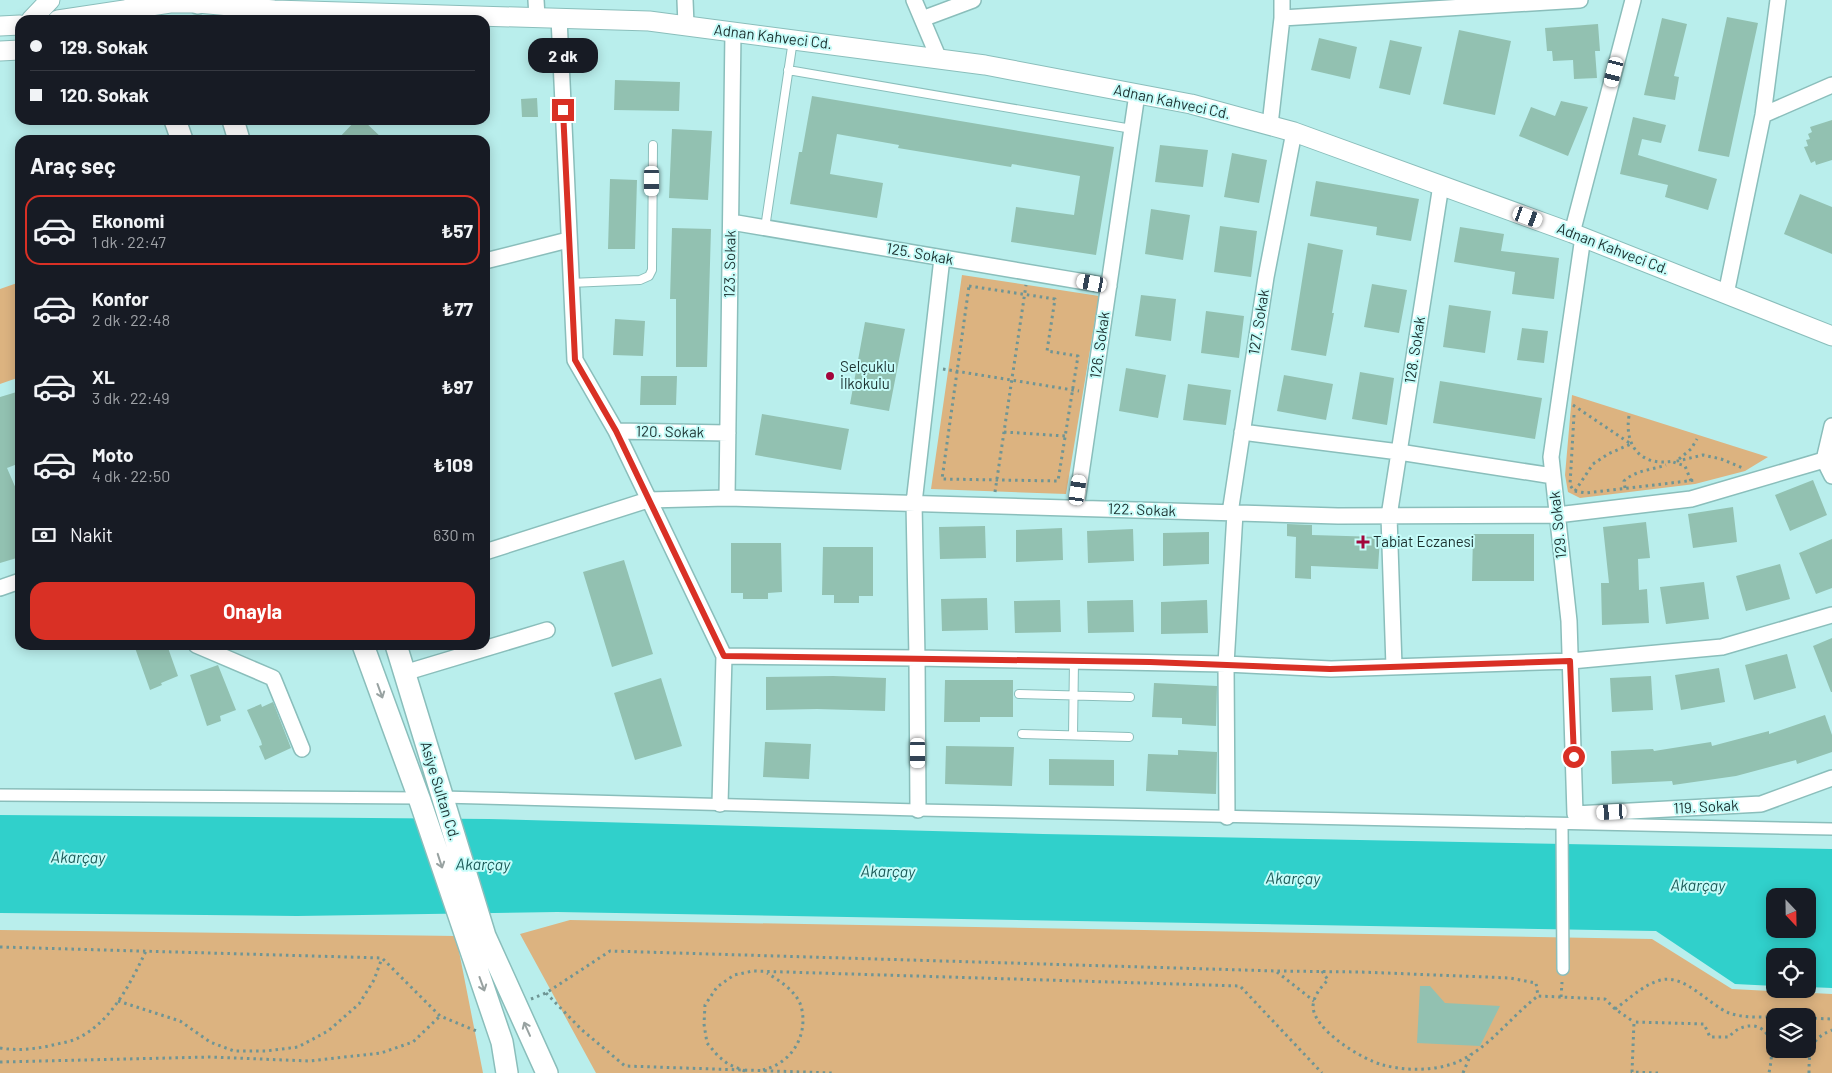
<!DOCTYPE html>
<html lang="tr">
<meta charset="utf-8">
<style>
:root{--surface:#171b24;--page:#242831;--text:#f1f3f6;--muted:#9ea1a6;--line:#363941;--accent:#d93025}
body{margin:0;font-family:Barlow,sans-serif;background:var(--page);color:var(--text);height:100vh;display:flex;flex-direction:column;font-size:19px;white-space:nowrap}
*{box-sizing:border-box;margin:0}
p{font-size:16px;color:var(--muted)}
.icon{flex:none;width:28px;height:28px;fill:none;stroke:currentColor;stroke-width:2;stroke-linecap:round;stroke-linejoin:round}
.map{position:relative;flex:1;overflow:hidden}
.sheet{position:absolute;left:15px;top:135px;width:475px;height:515px;display:flex;flex-direction:column;background:var(--surface);border-radius:15px;box-shadow:0 2px 12px #0003}
.sheet>*{flex:none}
.banner{position:absolute;left:15px;top:15px;width:475px;height:110px;border-radius:15px;box-shadow:0 2px 12px #0003;display:grid;align-content:center;height:110px;padding:0 15px;background:var(--surface)}
.needle{width:32px;rotate:158deg}
.fabs{position:absolute;left:1766px;top:888px;display:grid;gap:10px}
.fabs a{display:grid;place-items:center;width:50px;height:50px;border-radius:10px;background:var(--surface);box-shadow:0 2px 12px #0003;font-size:25px}
.end{position:absolute;width:22px;height:22px;margin:-11px;border:6px solid #d93025;background:#fff;box-shadow:0 0 0 2px #fff}
.from{border-radius:50%}
.bubble{position:absolute;height:35px;border-radius:15px;background:var(--surface);box-shadow:0 2px 12px #0003;font-size:16px;font-weight:700;line-height:35px;text-align:center}
.car{position:absolute;width:15px;height:30px;margin:-15px -8px;border-radius:6px;box-shadow:0 0 4px 1px #0007;background:linear-gradient(#fff 24%,#345 0 40%,#fff 0 76%,#345 0 86%,#fff 0)}
.banner b{display:flex;align-items:center;gap:18px;height:48px;font-size:19px}
.banner b+b{border-top:1px solid var(--line)}
.banner i{width:12px;height:12px;background:var(--text)}
ul{padding:0;list-style:none}
li{display:flex;align-items:center;gap:15px;height:70px;margin:0 10px 8px;padding:0 5px;border:2px solid transparent;border-radius:15px}
li div{flex:1}
li b{display:block;font-size:19px}
li em{font-style:normal;font-weight:700}
li.current{border-color:var(--accent)}
li>.icon{width:45px;height:45px;stroke-width:1.5}
h2{padding:0 15px;font-size:22px;line-height:60px}
.pay{display:flex;align-items:center;gap:12px;height:55px;padding:0 15px;font-size:19px}
.pay p{margin-inline-start:auto}
.cta{display:flex;gap:10px;margin-top:auto;padding:10px 15px}
.cta a{flex:1;height:58px;border-radius:15px;background:var(--accent);color:#fff;font-size:20px;font-weight:700;line-height:58px;text-align:center}
.map>svg:first-child{display:block}
</style>
<div class="map">
<svg width="1832" height="1073" viewBox="0 0 1832 1073">
<rect width="100%" height="100%" fill="#b9eeec"/>
<!-- green -->
<path fill="#dcb380" fill-rule="evenodd" d="M 962,275 L 1099,296 L 1066,494 L 931,489 Z
M 20,282 L 20,377 L 0,384 L 0,289 Z
M 1572,395 L 1768,457 L 1745,471 L 1695,484 L 1580,498 L 1568,492 L 1565,475 Z
M 570,920 L 1652,939 L 1732,989 L 1832,994 L 1832,1073 L 596,1073 L 520,934 ZM 1775,1016 L 1808,1016 L 1808,1049 L 1775,1049 Z
M 0,930 L 456,936 L 483,1073 L 0,1073 Z"/>
<!-- water -->
<path fill="#30d0cb" fill-rule="evenodd" d="M 0,815 L 488,819 L 1043,834 L 1832,849 L 1832,988 L 1808,987 L 1808,956 L 1775,956 L 1775,986 L 1735,984 L 1656,931 L 557,912 L 297,916 L 0,913 ZM 1775,896 L 1808,896 L 1808,929 L 1775,929 Z"/>
<!-- building -->
<path fill="#92c1b1" d="M 1727,17 L 1758,23 L 1729,157 L 1698,151 Z
M 1662,18 L 1687,24 L 1674,76 L 1679,77 L 1675,100 L 1644,95 Z
M 1598,24 L 1600,51 L 1595,51 L 1597,78 L 1574,79 L 1573,60 L 1553,61 L 1552,51 L 1547,51 L 1545,28 Z
M 1459,30 L 1511,41 L 1495,115 L 1443,104 Z
M 1319,38 L 1357,47 L 1350,79 L 1311,70 Z
M 1390,40 L 1422,47 L 1410,95 L 1379,88 Z
M 615,80 L 680,82 L 679,111 L 614,110 Z
M 812,96 L 1114,147 L 1096,255 L 1011,242 L 1016,207 L 1074,215 L 1080,176 L 1012,164 L 1011,167 L 946,156 L 898,148 L 899,145 L 837,134 L 830,174 L 883,183 L 877,218 L 790,204 L 799,152 L 802,152 Z
M 537,98 L 538,117 L 522,117 L 521,99 Z
M 1561,101 L 1588,107 L 1568,156 L 1519,136 L 1531,107 L 1555,116 Z
M 1633,117 L 1666,125 L 1661,143 L 1642,139 L 1638,155 L 1717,179 L 1708,210 L 1665,197 L 1668,185 L 1620,174 Z
M 356,120 L 363,120 L 384,140 L 337,140 Z
M 1832,120 L 1832,160 L 1816,165 L 1815,161 L 1811,163 L 1804,147 L 1808,146 L 1806,140 L 1810,139 L 1808,134 L 1812,132 L 1810,127 Z
M 672,129 L 712,131 L 708,200 L 669,198 Z
M 1160,145 L 1208,150 L 1203,187 L 1155,182 Z
M 1232,153 L 1267,160 L 1259,203 L 1224,197 Z
M 610,179 L 637,180 L 635,249 L 608,249 Z
M 1316,181 L 1419,199 L 1411,241 L 1376,235 L 1377,227 L 1310,216 Z
M 1800,194 L 1832,207 L 1832,254 L 1784,234 Z
M 1151,209 L 1190,215 L 1183,260 L 1145,254 Z
M 1220,226 L 1257,231 L 1251,277 L 1214,272 Z
M 1460,227 L 1504,234 L 1501,251 L 1559,258 L 1554,299 L 1512,294 L 1515,272 L 1454,262 Z
M 672,228 L 711,229 L 707,367 L 676,367 L 676,299 L 670,299 Z
M 1308,243 L 1343,250 L 1332,313 L 1334,313 L 1326,356 L 1291,350 Z
M 1372,284 L 1407,290 L 1399,333 L 1364,327 Z
M 1141,295 L 1176,299 L 1171,341 L 1135,336 Z
M 1449,305 L 1491,311 L 1485,353 L 1443,347 Z
M 1206,311 L 1244,316 L 1239,358 L 1201,353 Z
M 615,319 L 645,321 L 643,356 L 613,355 Z
M 865,322 L 905,329 L 889,411 L 850,404 Z
M 1522,328 L 1548,331 L 1544,363 L 1517,360 Z
M 1126,368 L 1166,375 L 1158,418 L 1119,411 Z
M 1360,372 L 1394,378 L 1387,425 L 1352,419 Z
M 1284,375 L 1333,384 L 1326,420 L 1277,411 Z
M 641,376 L 677,376 L 676,405 L 640,405 Z
M 1440,381 L 1542,398 L 1535,439 L 1433,423 Z
M 1188,384 L 1231,390 L 1226,425 L 1183,420 Z
M 20,391 L 20,463 L 7,468 L 20,498 L 20,557 L 0,563 L 0,397 Z
M 762,414 L 849,429 L 841,470 L 755,455 Z
M 1813,480 L 1827,515 L 1790,531 L 1775,495 Z
M 1733,507 L 1737,542 L 1693,548 L 1688,514 Z
M 1646,522 L 1650,558 L 1638,559 L 1639,590 L 1647,589 L 1649,623 L 1602,625 L 1601,583 L 1609,583 L 1603,527 Z
M 1287,524 L 1312,525 L 1312,535 L 1380,537 L 1378,569 L 1311,566 L 1311,579 L 1295,578 L 1296,537 L 1287,536 Z
M 985,526 L 986,558 L 940,559 L 939,527 Z
M 1062,528 L 1063,560 L 1016,562 L 1016,530 Z
M 1133,529 L 1134,561 L 1088,563 L 1087,531 Z
M 1209,532 L 1209,564 L 1163,566 L 1163,533 Z
M 1473,534 L 1534,534 L 1534,581 L 1472,581 Z
M 1832,539 L 1832,588 L 1816,594 L 1799,553 Z
M 731,543 L 781,543 L 782,592 L 768,593 L 768,599 L 743,599 L 743,593 L 731,593 Z
M 823,547 L 873,547 L 873,596 L 859,596 L 859,603 L 834,603 L 834,595 L 822,595 Z
M 624,560 L 653,654 L 612,667 L 583,572 Z
M 1780,564 L 1790,599 L 1746,611 L 1736,576 Z
M 1704,582 L 1709,619 L 1666,624 L 1660,587 Z
M 987,598 L 988,630 L 942,631 L 941,599 Z
M 1060,600 L 1061,632 L 1015,633 L 1014,601 Z
M 1133,600 L 1134,632 L 1088,633 L 1087,601 Z
M 1207,600 L 1208,633 L 1161,634 L 1161,602 Z
M 1832,638 L 1832,692 L 1831,692 L 1813,646 Z
M 134,645 L 167,645 L 178,676 L 161,683 L 162,685 L 150,690 Z
M 1787,654 L 1796,688 L 1754,700 L 1745,665 Z
M 218,665 L 236,710 L 220,716 L 221,721 L 207,726 L 190,675 Z
M 1719,668 L 1725,702 L 1681,710 L 1675,675 Z
M 833,676 L 886,678 L 885,711 L 817,709 L 766,710 L 766,677 Z
M 1651,676 L 1653,710 L 1612,712 L 1610,678 Z
M 661,678 L 682,746 L 635,760 L 614,693 Z
M 945,680 L 1013,680 L 1013,717 L 980,717 L 980,722 L 944,722 Z
M 1154,683 L 1217,686 L 1216,726 L 1182,724 L 1182,718 L 1152,717 Z
M 273,702 L 291,748 L 265,760 L 259,746 L 262,745 L 261,741 L 247,710 L 261,704 L 262,707 Z
M 1825,715 L 1832,735 L 1832,752 L 1797,764 L 1796,760 L 1736,776 L 1673,785 L 1672,781 L 1612,784 L 1611,751 L 1653,749 L 1654,751 L 1711,742 L 1712,746 L 1769,731 L 1769,734 Z
M 765,742 L 811,744 L 809,779 L 763,777 Z
M 946,746 L 1014,747 L 1012,786 L 945,784 Z
M 1178,750 L 1217,752 L 1216,794 L 1146,791 L 1148,754 L 1178,755 Z
M 1049,759 L 1114,760 L 1114,786 L 1049,785 Z
M 1420,986 L 1430,986 L 1445,1003 L 1500,1006 L 1480,1046 L 1417,1043 Z"/>
<g fill="none" stroke-linecap="round" stroke-linejoin="round">
<defs>
<path id="service" d="M 788,70 L 1132,129
M 765,228 L 793,40
M 570,283 L 640,280 L 649,276 L 652,270 L 653,145
M 1019,694 L 1130,697
M 1022,734 L 1129,737
M 1073,735 L 1074,661"/>
<path id="pedestrian" d="M 0,795 L 419,798
M 442,797 L 918,810 L 1832,829
M 1562,824 L 1563,969"/>
<path id="minor" d="M 536,0 L 537,17
M 685,0 L 686,25
M 914,0 L 939,59
M 1282,0 L 1282,18
M 559,18 L 575,360 L 616,431 L 728,433
M 922,19 L 973,0
M 1763,115 L 1832,85
M 1270,125 L 1282,18 L 1580,0
M 731,222 L 1109,286
M 1572,233 L 1633,0
M 1583,237 L 1551,457 L 1569,621 L 1575,814 L 1761,804 L 1832,778
M 942,258 L 914,503 L 917,658 L 1226,664 L 1235,513
M 485,261 L 568,240
M 1726,294 L 1763,115 L 1778,0
M 1832,426 L 1824,460 L 1832,476
M 616,431 L 724,656 L 917,658 L 918,810
M 1242,432 L 1399,452 L 1553,476
M 727,498 L 733,31
M 1076,508 L 1137,94
M 1230,513 L 1266,277 L 1294,132
M 485,552 L 648,500 L 727,498 L 1338,516 L 1557,515 L 1691,499 L 1824,460
M 0,588 L 20,581
M 196,645 L 273,678 L 302,749
M 1394,667 L 1389,516 L 1441,185
M 404,673 L 547,630
M 720,804 L 724,656
M 1227,817 L 1226,664 L 1331,669 L 1571,661 L 1722,647 L 1832,615"/>
<path id="tertiary" d="M 31,20 L 50,0
M 58,20 L 170,3 L 198,3 L 274,10 L 649,21 L 985,65 L 1191,104 L 1294,132 L 1572,233 L 1832,336
M 0,26 L 20,25
M 0,51 L 20,50"/>
<path id="secondary" d="M 135,0 L 138,8
M 196,0 L 198,3
M 175,120 L 182,140
M 233,120 L 239,140
M 363,645 L 419,798 L 502,1042 L 507,1073
M 396,645 L 485,936 L 547,1073"/>
</defs>
<!-- service casing -->
<use href="#service" stroke="#8abebb" stroke-width="10"/>
<!-- pedestrian casing -->
<use href="#pedestrian" stroke="#8abebb" stroke-width="14"/>
<!-- minor casing -->
<use href="#minor" stroke="#8abebb" stroke-width="18"/>
<!-- tertiary casing -->
<use href="#tertiary" stroke="#8abebb" stroke-width="21"/>
<!-- secondary casing -->
<use href="#secondary" stroke="#8abebb" stroke-width="24"/>
<!-- path -->
<path stroke="#6f9594" stroke-width="3" stroke-dasharray="2.5 4" stroke-linecap="butt" d="M 969,286 L 1055,299 L 1047,351 L 1078,356 L 1058,481 L 942,479 Z
M 943,369 L 1079,391
M 1573,405 L 1631,444 L 1608,454 L 1593,464 L 1575,491
M 1574,415 L 1570,485 L 1574,491 L 1586,493 L 1696,480
M 1629,416 C 1624,447 1642,467 1674,461
M 1004,432 L 1065,436
M 1679,459 L 1691,449 L 1697,439
M 1691,481 L 1685,466 L 1673,462 L 1703,455 L 1721,459 L 1743,468
M 1625,488 L 1624,481 C 1636,470 1652,470 1666,465
M 995,492 L 1026,285
M 0,947 L 382,958 L 440,1016 L 479,1032
M 1322,971 L 1328,980 C 1321,987 1314,995 1313,1006 C 1313,1030 1363,1060 1383,1065 C 1406,1071 1433,1071 1455,1063 C 1489,1049 1510,1017 1538,996
M 1277,972 L 1314,1001
M 546,993 L 582,1030 L 625,1066 L 832,1073
M 1561,997 L 1562,982
M 531,999 L 546,993 L 610,951 L 1276,971 L 1361,972 L 1510,978 L 1536,983 L 1538,996 L 1605,999 L 1615,1009 L 1634,1022
M 118,1001 L 180,1021 L 210,1042 L 234,1051 L 266,1051 L 298,1047 L 328,1031 L 359,1004 L 374,980 L 382,958
M 1615,1009 C 1629,999 1644,984 1661,980 C 1685,974 1708,1004 1729,1013 C 1743,1018 1760,1017 1775,1017
M 1808,1018 L 1832,1019
M 0,1048 C 18,1051 36,1049 53,1045 C 61,1043 69,1042 76,1039 C 111,1023 130,984 146,951
M 0,1062 L 210,1057 L 309,1061 L 381,1053 L 413,1042 L 440,1016
M 763,1070 C 769,1068 776,1066 781,1062 C 799,1050 807,1027 801,1006 C 796,991 780,981 767,973
M 745,1071 L 728,1064 L 718,1056 L 707,1043 L 704,1024 L 705,1005 L 717,987 L 734,975 L 753,971 L 1240,986 L 1322,1073
M 1463,1073 L 1471,1054
M 1658,1073 L 1632,1072 L 1634,1022 L 1704,1024 L 1710,1037 L 1729,1037 C 1740,1023 1764,1020 1770,1041 C 1773,1051 1771,1062 1769,1073
M 1809,1073 C 1809,1051 1810,1039 1832,1030"/>
<!-- service -->
<use href="#service" stroke="#fff" stroke-width="8"/>
<!-- pedestrian -->
<use href="#pedestrian" stroke="#fff" stroke-width="11"/>
<!-- minor -->
<use href="#minor" stroke="#fff" stroke-width="15"/>
<!-- tertiary -->
<use href="#tertiary" stroke="#fff" stroke-width="19"/>
<!-- secondary -->
<use href="#secondary" stroke="#fff" stroke-width="21"/>
</g>
<!-- one-way arrows -->
<defs><path id="oneway-shaft" d="M-6 0H5M1.5-3L5.5 0L1.5 3" fill="none" stroke-width="1.6" stroke-linecap="round" stroke-linejoin="round" transform="scale(1.25)"/></defs>
<g stroke="#98a2a1">
<use href="#oneway-shaft" transform="translate(380 691) rotate(70)"/>
<use href="#oneway-shaft" transform="translate(440 861) rotate(72)"/>
<use href="#oneway-shaft" transform="translate(482 984) rotate(70)"/>
<use href="#oneway-shaft" transform="translate(527 1029) rotate(-114)"/>
</g>
<g fill="none" stroke-linecap="round" stroke-linejoin="round">
<!-- route -->
<path stroke="#d93025" stroke-width="6" d="M 563,110 L 575,360 L 616,431 L 724,656 L 1150,662 L 1330,669 L 1570,661 L 1574,757"/>
</g>
<!-- markers -->
<g fill="#a3063c" stroke="#c6fcf9" stroke-width="2">
<circle cx="830" cy="376" r="5"/>
<path d="M1360.5 534.5h5v5h5v5h-5v5h-5v-5h-5v-5h5z"/>
</g>
<g text-anchor="middle" stroke-width="4" stroke-linejoin="round" paint-order="stroke">
<!-- street labels -->
<g font-size="15" fill="#1b302f" stroke="#c6fcf9">
<text transform="translate(773 37) rotate(7)" y="5">Adnan Kahveci Cd.</text>
<text transform="translate(1172 102) rotate(12)" y="5">Adnan Kahveci Cd.</text>
<text transform="translate(1613 249) rotate(21)" y="5">Adnan Kahveci Cd.</text>
<text transform="translate(920 254) rotate(10)" y="5">125. Sokak</text>
<text transform="translate(730 264) rotate(-89)" y="5">123. Sokak</text>
<text transform="translate(1259 322) rotate(-81)" y="5">127. Sokak</text>
<text transform="translate(1100 345) rotate(-82)" y="5">126. Sokak</text>
<text transform="translate(1415 350) rotate(-81)" y="5">128. Sokak</text>
<text transform="translate(670 432) rotate(1)" y="5">120. Sokak</text>
<text transform="translate(1142 510) rotate(2)" y="5">122. Sokak</text>
<text transform="translate(1558 525) rotate(-96)" y="5">129. Sokak</text>
<text transform="translate(440 791) rotate(73)" y="5">Asiye Sultan Cd.</text>
<text transform="translate(1706 807) rotate(-3)" y="5">119. Sokak</text>
</g>
<!-- poi labels -->
<g font-size="15" fill="#1b302f" stroke="#c6fcf9" text-anchor="start">
<text x="840" y="372">Selçuklu<tspan x="840" dy="17">İlkokulu</tspan></text>
<text x="1373" y="547">Tabiat Eczanesi</text>
</g>
<!-- water labels -->
<g font-size="16" font-style="italic" fill="#1b5957" stroke="#c6fcf9">
<text transform="translate(78 857) rotate(1)" y="6">Akarçay</text>
<text transform="translate(483 864) rotate(1)" y="6">Akarçay</text>
<text transform="translate(888 871) rotate(1)" y="6">Akarçay</text>
<text transform="translate(1293 878) rotate(1)" y="6">Akarçay</text>
<text transform="translate(1698 885) rotate(1)" y="6">Akarçay</text>
</g>
</g>
</svg>
<div class="fabs">
<a><svg class="needle" viewBox="-14 -14 28 28"><path d="M0-13l5 13h-10z" fill="#e53935"/><path d="M0 13l5-13h-10z" fill="#9ea1a6"/></svg></a>
<a><svg class="icon" aria-label="locate" viewBox="0 0 24 24"><circle cx="12" cy="12" r="6"/><path d="M12 2v4M12 18v4M2 12h4M18 12h4"/></svg></a>
<a><svg class="icon" aria-label="layers" viewBox="0 0 24 24"><path d="M12 4l9 5-9 5-9-5zM3 14l9 5 9-5"/></svg></a>
</div>
<i class="end from" style="left:1574px;top:757px"></i>
<i class="end" style="left:563px;top:110px"></i>
<div class="bubble" style="left:528px;top:38px;width:70px">2 dk</div>
<i class="car" style="left:1614px;top:72px;rotate:194deg"></i>
<i class="car" style="left:652px;top:181px;rotate:180deg"></i>
<i class="car" style="left:1528px;top:217px;rotate:110deg"></i>
<i class="car" style="left:1092px;top:283px;rotate:280deg"></i>
<i class="car" style="left:1078px;top:490px;rotate:8deg"></i>
<i class="car" style="left:918px;top:753px;rotate:180deg"></i>
<i class="car" style="left:1612px;top:812px;rotate:267deg"></i>
<div class="banner">
<b><i class="from"></i>129. Sokak</b>
<b><i></i>120. Sokak</b>
</div>
<section class="sheet">
<h2>Araç seç</h2>
<ul>
<li class="current"><svg class="icon" aria-label="car" viewBox="0 0 24 24"><path d="M5 17H2v-5l4-1 3-4h7l3 4 3 1v5h-3M9 17h6M6 11h13"/><circle cx="7" cy="17" r="2"/><circle cx="17" cy="17" r="2"/></svg><div><b>Ekonomi</b><p>1 dk · 22:47</p></div><em>₺57</em></li>
<li><svg class="icon" aria-label="car" viewBox="0 0 24 24"><path d="M5 17H2v-5l4-1 3-4h7l3 4 3 1v5h-3M9 17h6M6 11h13"/><circle cx="7" cy="17" r="2"/><circle cx="17" cy="17" r="2"/></svg><div><b>Konfor</b><p>2 dk · 22:48</p></div><em>₺77</em></li>
<li><svg class="icon" aria-label="car" viewBox="0 0 24 24"><path d="M5 17H2v-5l4-1 3-4h7l3 4 3 1v5h-3M9 17h6M6 11h13"/><circle cx="7" cy="17" r="2"/><circle cx="17" cy="17" r="2"/></svg><div><b>XL</b><p>3 dk · 22:49</p></div><em>₺97</em></li>
<li><svg class="icon" aria-label="car" viewBox="0 0 24 24"><path d="M5 17H2v-5l4-1 3-4h7l3 4 3 1v5h-3M9 17h6M6 11h13"/><circle cx="7" cy="17" r="2"/><circle cx="17" cy="17" r="2"/></svg><div><b>Moto</b><p>4 dk · 22:50</p></div><em>₺109</em></li>
</ul>
<div class="pay"><svg class="icon" aria-label="cash" viewBox="0 0 24 24"><path d="M3 7h18v10H3z"/><circle cx="12" cy="12" r="2"/></svg>Nakit<p>630 m</p></div>
<div class="cta"><a>Onayla</a></div>
</section>
</div>
